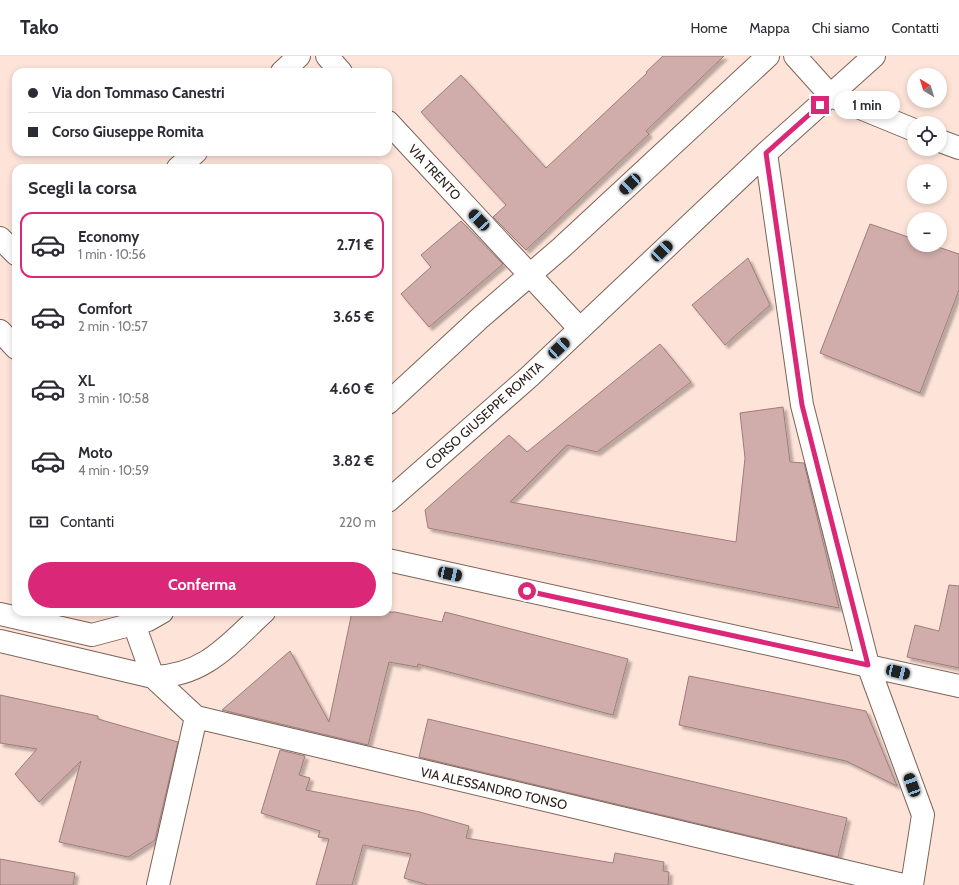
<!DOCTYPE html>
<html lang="it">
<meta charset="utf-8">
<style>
:root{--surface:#fff;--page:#f7f7f7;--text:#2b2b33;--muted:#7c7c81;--line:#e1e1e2;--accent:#db2777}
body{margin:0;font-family:Cabin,sans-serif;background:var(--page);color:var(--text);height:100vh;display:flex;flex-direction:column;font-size:15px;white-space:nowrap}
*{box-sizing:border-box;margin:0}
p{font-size:13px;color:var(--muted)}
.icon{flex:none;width:22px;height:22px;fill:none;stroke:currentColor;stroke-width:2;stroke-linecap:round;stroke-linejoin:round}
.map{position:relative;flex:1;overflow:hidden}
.drawer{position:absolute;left:12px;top:108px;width:380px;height:452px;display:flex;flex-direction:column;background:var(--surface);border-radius:12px;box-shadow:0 2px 6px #0003}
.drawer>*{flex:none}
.banner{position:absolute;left:12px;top:12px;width:380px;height:88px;border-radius:12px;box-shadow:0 2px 6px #0003;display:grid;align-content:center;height:88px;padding:0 16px;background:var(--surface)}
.needle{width:26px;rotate:322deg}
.buttons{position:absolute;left:907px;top:12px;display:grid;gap:8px}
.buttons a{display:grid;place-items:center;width:40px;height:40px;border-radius:50%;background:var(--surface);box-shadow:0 2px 6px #0003;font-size:20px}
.end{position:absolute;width:18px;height:18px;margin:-9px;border:5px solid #db2777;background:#fff;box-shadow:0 0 0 2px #fff}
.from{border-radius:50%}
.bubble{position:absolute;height:28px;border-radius:14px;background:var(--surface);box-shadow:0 2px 6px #0003;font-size:13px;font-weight:700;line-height:28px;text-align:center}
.car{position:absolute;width:12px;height:24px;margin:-12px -6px;border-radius:5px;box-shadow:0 0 3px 1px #0007;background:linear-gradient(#222 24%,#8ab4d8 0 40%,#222 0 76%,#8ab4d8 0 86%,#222 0)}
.banner b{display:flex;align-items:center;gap:14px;height:38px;font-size:15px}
.banner b+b{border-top:1px solid var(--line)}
.banner i{width:10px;height:10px;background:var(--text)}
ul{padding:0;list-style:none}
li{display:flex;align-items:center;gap:12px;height:66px;margin:0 8px 6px;padding:0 8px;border:2px solid transparent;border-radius:12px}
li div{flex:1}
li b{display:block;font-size:15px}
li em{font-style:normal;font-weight:700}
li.on{border-color:var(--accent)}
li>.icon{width:36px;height:36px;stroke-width:1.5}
h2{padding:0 16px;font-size:18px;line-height:48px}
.pay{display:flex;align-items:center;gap:10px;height:44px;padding:0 16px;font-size:15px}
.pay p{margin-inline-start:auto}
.button{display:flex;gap:8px;margin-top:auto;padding:8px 16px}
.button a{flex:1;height:46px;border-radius:24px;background:var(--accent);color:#fff;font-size:16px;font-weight:700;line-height:46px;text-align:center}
header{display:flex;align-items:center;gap:24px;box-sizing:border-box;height:56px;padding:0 20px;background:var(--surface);border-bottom:1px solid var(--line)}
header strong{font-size:19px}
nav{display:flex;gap:22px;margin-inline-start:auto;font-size:14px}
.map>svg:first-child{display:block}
</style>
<header>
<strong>Tako</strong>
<nav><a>Home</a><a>Mappa</a><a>Chi siamo</a><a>Contatti</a></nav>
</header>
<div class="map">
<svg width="959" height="829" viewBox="0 0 959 829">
<defs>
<filter id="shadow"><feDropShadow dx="3.5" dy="3.5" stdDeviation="1" flood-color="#0004"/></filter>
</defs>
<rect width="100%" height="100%" fill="#fde3d8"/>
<!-- building -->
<path fill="#d0adab" stroke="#9d7d7b" filter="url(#shadow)" d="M 663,0 L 724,0 L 646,75 L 649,78 L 526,194 L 493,161 L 506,149 L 421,56 L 461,19 L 546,112 L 647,17 L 646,16 Z
M 461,165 L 503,208 L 429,271 L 401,238 L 431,211 L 421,199 Z
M 870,168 L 914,183 L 914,189 L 932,189 L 959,198 L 959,234 L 920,337 L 820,297 Z
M 748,202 L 770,249 L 725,289 L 692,249 Z
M 660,288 L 691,326 L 597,396 L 567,389 L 510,446 L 736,486 L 745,402 L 740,357 L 783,351 L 790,406 L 804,407 L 839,552 L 428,472 L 425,454 L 509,379 L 527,396 Z
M 949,529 L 959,530 L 959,612 L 907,601 L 915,569 L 939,575 Z
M 352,556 L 395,556 L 442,566 L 445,556 L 628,603 L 613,659 L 418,608 L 417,611 L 389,606 L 368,689 L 222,654 L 290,595 L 329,666 Z
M 689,620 L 866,655 L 897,730 L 846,705 L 679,669 Z
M 0,639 L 98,660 L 98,663 L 178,686 L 155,784 L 128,801 L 59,786 L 81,705 L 39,746 L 15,718 L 37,693 L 0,687 Z
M 428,663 L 847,762 L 838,801 L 419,701 Z
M 280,694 L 305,700 L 299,719 L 310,722 L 306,734 L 420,756 L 469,770 L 466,782 L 613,807 L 615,797 L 664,806 L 663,815 L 669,816 L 668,829 L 428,829 L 404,822 L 411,798 L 363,789 L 352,829 L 316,829 L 329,783 L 318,781 L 320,775 L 261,757 Z
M 0,803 L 75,817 L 73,829 L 0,829 Z"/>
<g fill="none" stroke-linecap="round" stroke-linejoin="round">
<defs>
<path id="street" d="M 327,0 L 341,16
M 795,0 L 831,40 L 914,74
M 282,16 L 299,0
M 388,66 L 580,273
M 940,85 L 959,92
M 766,97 L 802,349 L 868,609 L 923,759 L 912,829
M 178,112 L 196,96
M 0,182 L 16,198
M 0,275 L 16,292
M 388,347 L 480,262 L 561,192 L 768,0
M 388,445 L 529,321 L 766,97 L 874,0
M 388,504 L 959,630
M 0,558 L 92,579 L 148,564 L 162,556
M 134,568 L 153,621 L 196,661 L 903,829
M 0,585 L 153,621 C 205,620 229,588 264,556
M 158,829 L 196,661"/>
</defs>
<!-- street casing -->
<use href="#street" stroke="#7e6357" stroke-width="24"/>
<!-- street -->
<use href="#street" stroke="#fff" stroke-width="22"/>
</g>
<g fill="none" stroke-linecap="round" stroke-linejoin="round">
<!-- route -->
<path stroke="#db2777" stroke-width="5" d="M 527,535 L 868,609 L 802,349 L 766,97 L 820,49"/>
</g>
<g text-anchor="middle" stroke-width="3" stroke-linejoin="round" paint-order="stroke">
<!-- street labels -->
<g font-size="13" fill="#291e19" stroke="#fff">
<text transform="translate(435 116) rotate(47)" y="5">VIA TRENTO</text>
<text transform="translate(484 359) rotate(-42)" y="5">CORSO GIUSEPPE ROMITA</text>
<text transform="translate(494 732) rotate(13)" y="5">VIA ALESSANDRO TONSO</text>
</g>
</g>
</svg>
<div class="buttons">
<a><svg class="needle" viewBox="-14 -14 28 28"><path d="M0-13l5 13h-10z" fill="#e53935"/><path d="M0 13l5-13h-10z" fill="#7c7c81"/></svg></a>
<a><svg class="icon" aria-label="locate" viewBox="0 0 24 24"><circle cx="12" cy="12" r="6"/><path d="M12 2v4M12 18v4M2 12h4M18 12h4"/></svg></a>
<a>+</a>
<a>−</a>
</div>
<i class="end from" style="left:527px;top:535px"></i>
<i class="end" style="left:820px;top:49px"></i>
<div class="bubble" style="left:834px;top:35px;width:66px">1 min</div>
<i class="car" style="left:630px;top:128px;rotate:227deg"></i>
<i class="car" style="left:479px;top:164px;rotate:317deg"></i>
<i class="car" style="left:662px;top:195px;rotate:46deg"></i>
<i class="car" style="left:559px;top:292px;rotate:47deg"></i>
<i class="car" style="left:450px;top:518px;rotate:102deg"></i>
<i class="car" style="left:898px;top:616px;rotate:103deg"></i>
<i class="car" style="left:912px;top:729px;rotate:340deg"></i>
<div class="banner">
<b><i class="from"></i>Via don Tommaso Canestri</b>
<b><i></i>Corso Giuseppe Romita</b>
</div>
<section class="drawer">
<h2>Scegli la corsa</h2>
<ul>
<li class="on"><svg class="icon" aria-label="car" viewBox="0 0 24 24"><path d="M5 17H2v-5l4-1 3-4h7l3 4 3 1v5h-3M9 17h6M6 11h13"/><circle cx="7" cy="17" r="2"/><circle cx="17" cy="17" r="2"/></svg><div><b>Economy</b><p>1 min · 10:56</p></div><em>2.71 €</em></li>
<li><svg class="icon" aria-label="car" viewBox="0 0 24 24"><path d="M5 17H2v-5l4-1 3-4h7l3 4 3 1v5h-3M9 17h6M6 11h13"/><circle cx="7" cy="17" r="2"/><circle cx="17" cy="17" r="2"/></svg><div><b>Comfort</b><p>2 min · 10:57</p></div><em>3.65 €</em></li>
<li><svg class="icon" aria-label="car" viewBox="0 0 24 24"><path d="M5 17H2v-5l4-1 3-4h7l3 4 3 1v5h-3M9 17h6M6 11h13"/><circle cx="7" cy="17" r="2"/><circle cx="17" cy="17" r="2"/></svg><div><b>XL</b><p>3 min · 10:58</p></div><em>4.60 €</em></li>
<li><svg class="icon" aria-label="car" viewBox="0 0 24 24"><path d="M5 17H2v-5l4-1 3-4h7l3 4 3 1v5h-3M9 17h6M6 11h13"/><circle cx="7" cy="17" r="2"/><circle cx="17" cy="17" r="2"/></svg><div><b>Moto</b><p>4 min · 10:59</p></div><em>3.82 €</em></li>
</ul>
<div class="pay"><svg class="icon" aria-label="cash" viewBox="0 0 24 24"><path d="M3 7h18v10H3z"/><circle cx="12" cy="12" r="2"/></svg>Contanti<p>220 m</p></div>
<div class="button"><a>Conferma</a></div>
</section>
</div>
